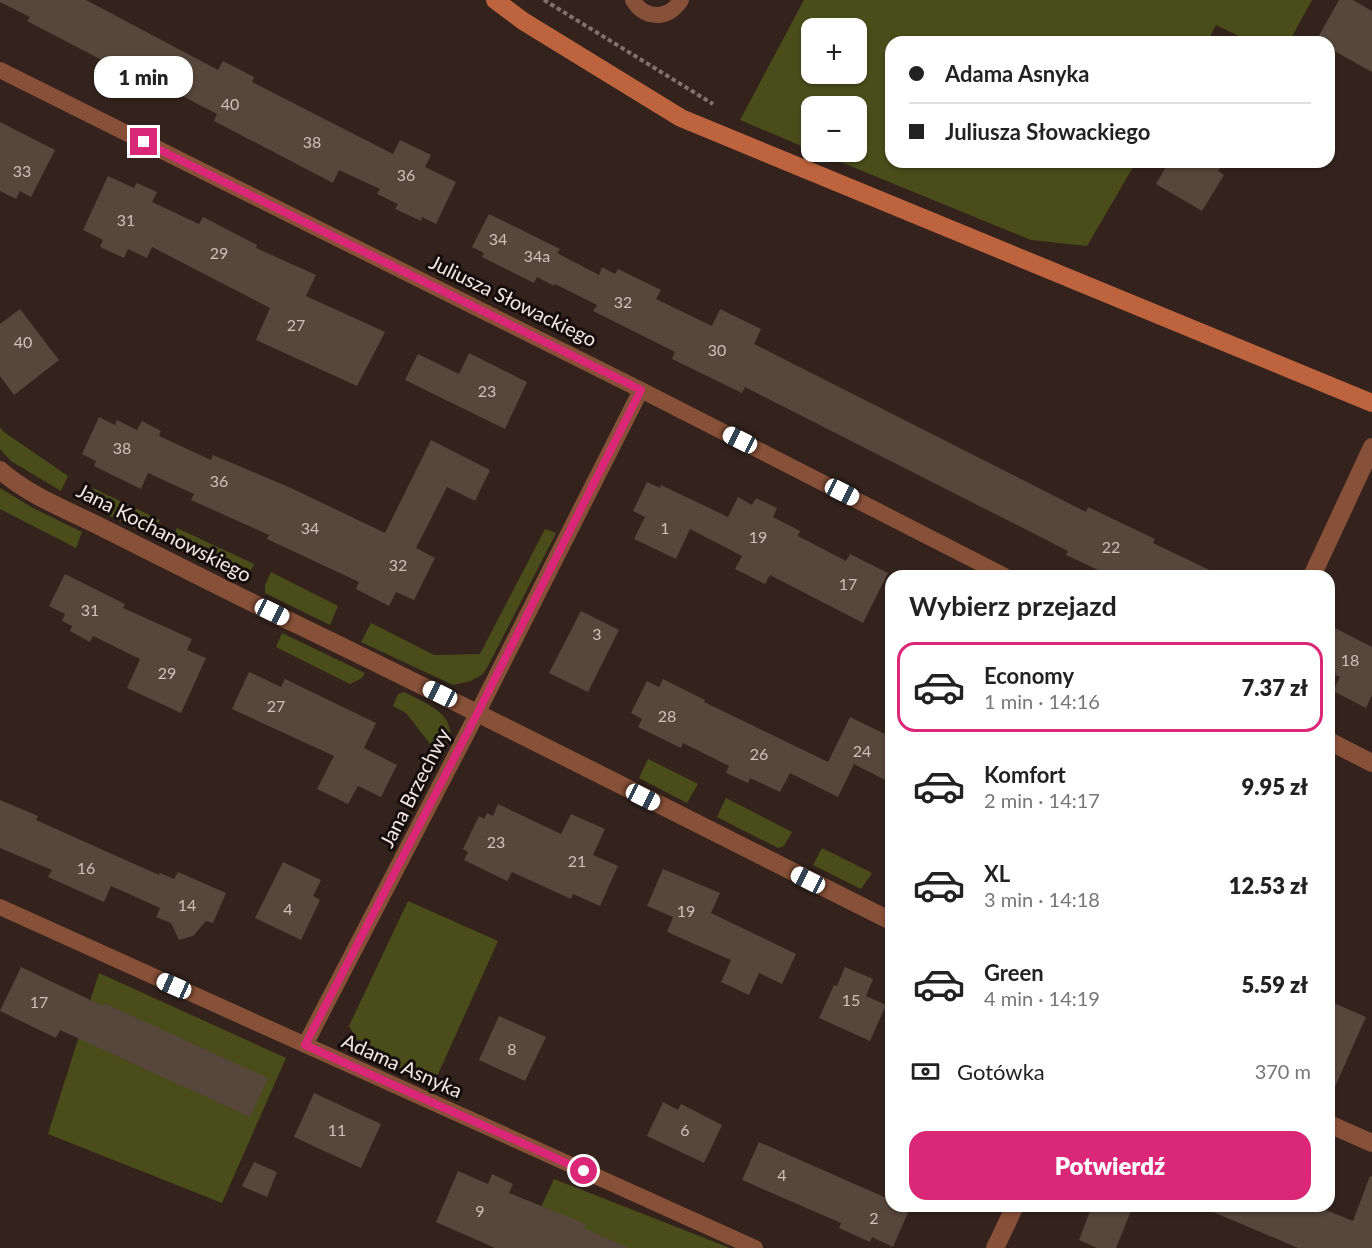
<!DOCTYPE html>
<html lang="pl">
<meta charset="utf-8">
<style>
:root{--surface:#fff;--page:#f2f2f2;--text:#222;--muted:#767676;--line:#e0e0e0;--accent:#db2777}
body{margin:0;font-family:Lato,sans-serif;background:var(--page);color:var(--text);height:100vh;display:flex;flex-direction:column;font-size:22px;white-space:nowrap}
*{box-sizing:border-box;margin:0}
p{font-size:20px;color:var(--muted)}
.icon{flex:none;width:33px;height:33px;fill:none;stroke:currentColor;stroke-width:2;stroke-linecap:round;stroke-linejoin:round}
.map{position:relative;flex:1;overflow:hidden}
.side{position:absolute;left:885px;top:570px;width:450px;height:642px;display:flex;flex-direction:column;background:var(--surface);border-radius:18px;box-shadow:0 2px 4px #0004}
.side>*{flex:none}
.guide{position:absolute;left:885px;top:36px;width:450px;height:132px;border-radius:18px;box-shadow:0 2px 4px #0004;display:grid;align-content:center;height:132px;padding:0 24px;background:var(--surface)}
.buttons{position:absolute;left:801px;top:18px;display:grid;gap:12px}
.buttons a{display:grid;place-items:center;width:66px;height:66px;border-radius:12px;background:var(--surface);box-shadow:0 2px 4px #0004;font-size:30px}
.end{position:absolute;width:27px;height:27px;margin:-14px;border:8px solid #db2777;background:#fff;box-shadow:0 0 0 3px #fff}
.from{border-radius:50%}
.bubble{position:absolute;height:42px;border-radius:18px;background:var(--surface);box-shadow:0 2px 4px #0004;font-size:20px;font-weight:800;line-height:42px;text-align:center}
.car{position:absolute;width:18px;height:36px;margin:-18px -9px;border-radius:8px;box-shadow:0 0 4px 2px #0007;background:linear-gradient(#fff 24%,#345 0 40%,#fff 0 76%,#345 0 86%,#fff 0)}
.guide b{display:flex;align-items:center;gap:21px;height:57px;font-size:22px}
.guide b+b{border-top:2px solid var(--line)}
.guide i{width:15px;height:15px;background:var(--text)}
ul{padding:0;list-style:none}
li{display:flex;align-items:center;gap:18px;height:90px;margin:0 12px 9px;padding:0 12px;border:3px solid transparent;border-radius:18px}
li div{flex:1}
li b{display:block;font-size:22px}
li em{font-style:normal;font-weight:800}
li.active{border-color:var(--accent)}
li>.icon{width:54px;height:54px;stroke-width:1.5}
h2{padding:0 24px;font-size:27px;line-height:72px}
.pay{display:flex;align-items:center;gap:15px;height:66px;padding:0 24px;font-size:22px}
.pay p{margin-inline-start:auto}
.primary-button{display:flex;gap:12px;margin-top:auto;padding:12px 24px}
.primary-button a{flex:1;height:69px;border-radius:18px;background:var(--accent);color:#fff;font-size:24px;font-weight:800;line-height:69px;text-align:center}
.map>svg:first-child{display:block}
</style>
<div class="map">
<svg width="1372" height="1248" viewBox="0 0 1372 1248">
<rect width="100%" height="100%" fill="#34231d"/>
<!-- green -->
<path fill="#494d1a" fill-rule="evenodd" d="M 804,0 L 1312,0 L 1289,42 L 1251,42 L 1216,25 L 1207,42 L 891,42 L 891,162 L 1136,162 L 1087,246 L 1031,240 L 816,152 L 856,152 L 856,106 L 812,106 L 811,150 L 740,120 ZM 812,28 L 856,28 L 856,74 L 812,74 Z
M 0,427 L 4,432 L 68,476 L 61,491 L 11,461 L 0,449 Z
M 0,488 L 33,508 L 82,532 L 76,548 L 0,509 Z
M 93,488 L 160,520 L 152,537 L 86,504 Z
M 177,528 L 254,564 L 247,578 L 241,581 L 169,545 Z
M 545,529 L 556,533 L 488,666 L 483,674 L 471,681 L 453,685 L 361,642 L 371,623 L 434,655 L 480,654 Z
M 271,572 L 338,606 L 330,625 L 265,593 L 265,585 Z
M 282,633 L 365,673 L 362,678 L 350,684 L 276,647 Z
M 404,692 C 421,701 453,712 450,736 C 449,742 445,748 442,753 L 434,749 L 406,713 L 393,706 L 398,694 Z
M 648,759 L 698,784 L 687,803 L 639,778 Z
M 726,798 L 792,832 L 784,846 L 778,848 L 717,817 Z
M 822,848 L 872,873 L 861,889 L 813,865 Z
M 408,901 L 498,941 L 434,1083 L 365,1054 L 349,1026 Z
M 99,973 L 286,1058 L 222,1203 L 48,1134 Z
M 554,1179 L 730,1248 L 522,1248 Z"/>
<!-- building -->
<path fill="#56463b" d="M 0,0 L 86,0 L 218,70 L 223,61 L 254,77 L 252,82 L 393,154 L 400,140 L 431,155 L 425,167 L 456,182 L 436,224 L 422,217 L 421,221 L 395,209 L 398,204 L 377,194 L 380,189 L 339,170 L 333,183 L 214,121 L 217,114 L 146,77 L 144,82 L 27,21 L 30,17 L 0,2 Z
M 1339,0 L 1353,0 L 1372,11 L 1372,72 L 1329,48 L 1329,42 L 1316,41 Z
M 0,122 L 55,150 L 31,197 L 20,191 L 16,199 L 0,191 Z
M 1169,162 L 1224,162 L 1218,171 L 1224,175 L 1202,211 L 1156,184 Z
M 108,176 L 134,188 L 137,183 L 157,192 L 152,202 L 199,224 L 203,217 L 257,245 L 256,248 L 316,275 L 306,296 L 385,332 L 357,386 L 256,340 L 270,308 L 152,247 L 147,258 L 128,249 L 124,258 L 100,247 L 103,240 L 83,230 Z
M 489,214 L 560,249 L 557,253 L 599,275 L 602,267 L 615,274 L 618,269 L 661,290 L 656,299 L 712,326 L 720,309 L 761,329 L 754,344 L 1086,512 L 1088,507 L 1155,539 L 1153,543 L 1222,576 L 1111,576 L 1066,555 L 1068,551 L 745,387 L 742,393 L 672,359 L 675,352 L 593,311 L 597,305 L 555,284 L 554,286 L 537,277 L 534,283 L 482,257 L 484,253 L 472,247 Z
M 20,309 L 59,360 L 14,395 L 0,376 L 0,324 Z
M 469,353 L 527,382 L 505,429 L 405,380 L 418,354 L 459,374 Z
M 99,417 L 115,425 L 117,420 L 137,430 L 142,421 L 161,431 L 159,436 L 211,460 L 213,455 L 291,488 L 385,533 L 431,440 L 490,470 L 475,501 L 447,487 L 416,548 L 435,558 L 414,600 L 396,592 L 389,606 L 356,589 L 359,582 L 267,539 L 269,535 L 191,500 L 194,494 L 148,473 L 141,489 L 94,466 L 96,461 L 82,454 Z
M 647,482 L 660,488 L 661,485 L 728,517 L 738,497 L 752,505 L 756,498 L 777,508 L 773,517 L 800,531 L 798,536 L 846,561 L 850,554 L 888,573 L 863,623 L 770,575 L 765,584 L 735,569 L 742,556 L 690,529 L 676,559 L 634,539 L 645,517 L 633,511 Z
M 65,574 L 125,604 L 123,608 L 192,639 L 187,650 L 206,658 L 181,713 L 127,688 L 140,659 L 93,636 L 90,642 L 70,631 L 72,626 L 62,621 L 65,614 L 49,606 Z
M 581,611 L 619,630 L 588,692 L 549,673 Z
M 1335,628 L 1372,647 L 1372,695 L 1366,708 L 1333,691 L 1340,677 L 1329,672 L 1329,640 Z
M 249,672 L 281,687 L 285,679 L 376,723 L 364,748 L 397,765 L 381,797 L 358,786 L 348,804 L 317,789 L 334,756 L 232,709 Z
M 663,679 L 705,700 L 704,702 L 828,762 L 850,717 L 891,737 L 891,783 L 854,764 L 838,797 L 790,773 L 780,792 L 750,778 L 748,783 L 726,773 L 729,766 L 683,743 L 681,748 L 638,727 L 642,719 L 631,713 L 647,681 L 659,687 Z
M 0,800 L 38,816 L 36,820 L 159,875 L 160,873 L 174,879 L 178,872 L 226,893 L 213,923 L 206,921 L 193,936 L 179,940 L 171,923 L 156,917 L 160,908 L 111,886 L 104,902 L 48,877 L 52,870 L 0,848 Z
M 498,804 L 561,834 L 571,814 L 605,829 L 593,855 L 618,866 L 600,906 L 573,894 L 571,899 L 512,872 L 507,881 L 464,860 L 468,852 L 463,849 L 479,816 L 484,819 L 487,813 L 493,816 Z
M 283,862 L 321,880 L 313,896 L 320,900 L 301,940 L 255,918 Z
M 663,869 L 720,893 L 711,913 L 796,954 L 782,984 L 759,973 L 749,995 L 721,982 L 731,960 L 667,932 L 673,917 L 647,906 Z
M 21,967 L 103,1006 L 104,1003 L 268,1078 L 250,1117 L 60,1030 L 56,1038 L 0,1011 Z
M 845,967 L 873,979 L 866,996 L 886,1005 L 870,1041 L 819,1018 L 834,985 L 837,986 Z
M 1329,1001 L 1366,1017 L 1329,1100 Z
M 499,1016 L 546,1037 L 525,1081 L 479,1060 Z
M 314,1093 L 381,1124 L 361,1168 L 294,1137 Z
M 663,1102 L 678,1110 L 681,1104 L 722,1125 L 704,1163 L 647,1136 Z
M 759,1142 L 891,1200 L 891,1206 L 904,1206 L 910,1208 L 893,1247 L 872,1237 L 870,1242 L 839,1228 L 841,1223 L 742,1180 Z
M 254,1162 L 277,1172 L 267,1197 L 242,1186 Z
M 458,1171 L 488,1184 L 492,1174 L 513,1184 L 509,1193 L 586,1224 L 584,1228 L 629,1248 L 495,1248 L 436,1222 Z
M 1370,1176 L 1372,1177 L 1372,1248 L 1298,1248 L 1199,1206 L 1316,1206 L 1353,1221 Z
M 1092,1206 L 1133,1206 L 1116,1248 L 1097,1248 L 1079,1240 Z"/>
<g fill="none" stroke-linecap="round" stroke-linejoin="round">
<!-- path -->
<path stroke="#80716c" stroke-width="4" stroke-dasharray="4.5 3" stroke-linecap="butt" d="M 544,0 L 713,104"/>
<!-- lane -->
<path stroke="#875038" stroke-width="16" d="M 633,0 C 644,20 669,20 681,0
M 0,70 L 641,390 L 1005,576
M 0,907 L 755,1248
M 305,1045 L 477,714 L 641,390"/>
<!-- street -->
<path stroke="#875038" stroke-width="18" d="M 0,470 C 29,496 70,511 105,529 C 169,561 233,594 298,625 C 497,721 693,822 891,921
M 1312,576 L 1372,447
M 1329,741 L 1372,763
M 1329,1124 L 1372,1143
M 995,1248 L 1015,1206"/>
<!-- secondary -->
<path stroke="#bd643e" stroke-width="18" d="M 495,0 L 523,21 L 681,118 L 1372,403"/>
</g>
<g fill="none" stroke-linecap="round" stroke-linejoin="round">
<!-- route -->
<path stroke="#db2777" stroke-width="8" d="M 144,142 L 641,390 L 477,714 L 305,1045 L 584,1171"/>
</g>
<g text-anchor="middle" stroke-width="6" stroke-linejoin="round" paint-order="stroke">
<!-- number labels -->
<g font-size="16" fill="#ccc0ba">
<text x="230" y="110">40</text>
<text x="312" y="148">38</text>
<text x="22" y="177">33</text>
<text x="406" y="181">36</text>
<text x="126" y="226">31</text>
<text x="498" y="245">34</text>
<text x="219" y="259">29</text>
<text x="537" y="262">34a</text>
<text x="623" y="308">32</text>
<text x="296" y="331">27</text>
<text x="23" y="348">40</text>
<text x="717" y="356">30</text>
<text x="487" y="397">23</text>
<text x="122" y="454">38</text>
<text x="219" y="487">36</text>
<text x="310" y="534">34</text>
<text x="665" y="534">1</text>
<text x="758" y="543">19</text>
<text x="1111" y="553">22</text>
<text x="398" y="571">32</text>
<text x="848" y="590">17</text>
<text x="90" y="616">31</text>
<text x="597" y="640">3</text>
<text x="1350" y="666">18</text>
<text x="167" y="679">29</text>
<text x="276" y="712">27</text>
<text x="667" y="722">28</text>
<text x="862" y="757">24</text>
<text x="759" y="760">26</text>
<text x="496" y="848">23</text>
<text x="577" y="867">21</text>
<text x="86" y="874">16</text>
<text x="187" y="911">14</text>
<text x="288" y="915">4</text>
<text x="686" y="917">19</text>
<text x="851" y="1006">15</text>
<text x="39" y="1008">17</text>
<text x="512" y="1055">8</text>
<text x="337" y="1136">11</text>
<text x="685" y="1136">6</text>
<text x="782" y="1181">4</text>
<text x="480" y="1217">9</text>
<text x="874" y="1224">2</text>
</g>
<!-- street labels -->
<g font-size="20" fill="#f4e8e4" stroke="#160e0c">
<text transform="translate(513 301) rotate(26)" y="7">Juliusza Słowackiego</text>
<text transform="translate(164 533) rotate(27)" y="7">Jana Kochanowskiego</text>
<text transform="translate(415 788) rotate(-63)" y="7">Jana Brzechwy</text>
<text transform="translate(402 1066) rotate(24)" y="7">Adama Asnyka</text>
</g>
</g>
</svg>
<div class="buttons">
<a>+</a>
<a>−</a>
</div>
<i class="end from" style="left:584px;top:1171px"></i>
<i class="end" style="left:144px;top:142px"></i>
<div class="bubble" style="left:94px;top:56px;width:99px">1 min</div>
<i class="car" style="left:740px;top:440px;rotate:297deg"></i>
<i class="car" style="left:842px;top:492px;rotate:117deg"></i>
<i class="car" style="left:272px;top:612px;rotate:116deg"></i>
<i class="car" style="left:440px;top:694px;rotate:296deg"></i>
<i class="car" style="left:643px;top:797px;rotate:117deg"></i>
<i class="car" style="left:808px;top:880px;rotate:297deg"></i>
<i class="car" style="left:174px;top:986px;rotate:294deg"></i>
<div class="guide">
<b><i class="from"></i>Adama Asnyka</b>
<b><i></i>Juliusza Słowackiego</b>
</div>
<section class="side">
<h2>Wybierz przejazd</h2>
<ul>
<li class="active"><svg class="icon" aria-label="car" viewBox="0 0 24 24"><path d="M5 17H2v-5l4-1 3-4h7l3 4 3 1v5h-3M9 17h6M6 11h13"/><circle cx="7" cy="17" r="2"/><circle cx="17" cy="17" r="2"/></svg><div><b>Economy</b><p>1 min · 14:16</p></div><em>7.37 zł</em></li>
<li><svg class="icon" aria-label="car" viewBox="0 0 24 24"><path d="M5 17H2v-5l4-1 3-4h7l3 4 3 1v5h-3M9 17h6M6 11h13"/><circle cx="7" cy="17" r="2"/><circle cx="17" cy="17" r="2"/></svg><div><b>Komfort</b><p>2 min · 14:17</p></div><em>9.95 zł</em></li>
<li><svg class="icon" aria-label="car" viewBox="0 0 24 24"><path d="M5 17H2v-5l4-1 3-4h7l3 4 3 1v5h-3M9 17h6M6 11h13"/><circle cx="7" cy="17" r="2"/><circle cx="17" cy="17" r="2"/></svg><div><b>XL</b><p>3 min · 14:18</p></div><em>12.53 zł</em></li>
<li><svg class="icon" aria-label="car" viewBox="0 0 24 24"><path d="M5 17H2v-5l4-1 3-4h7l3 4 3 1v5h-3M9 17h6M6 11h13"/><circle cx="7" cy="17" r="2"/><circle cx="17" cy="17" r="2"/></svg><div><b>Green</b><p>4 min · 14:19</p></div><em>5.59 zł</em></li>
</ul>
<div class="pay"><svg class="icon" aria-label="cash" viewBox="0 0 24 24"><path d="M3 7h18v10H3z"/><circle cx="12" cy="12" r="2"/></svg>Gotówka<p>370 m</p></div>
<div class="primary-button"><a>Potwierdź</a></div>
</section>
</div>
